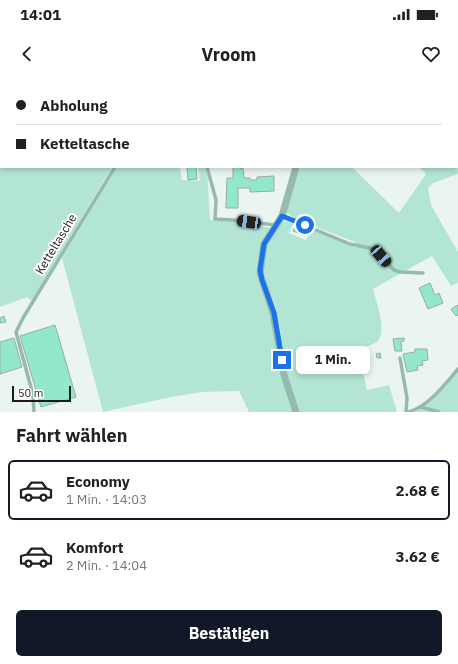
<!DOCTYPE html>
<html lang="de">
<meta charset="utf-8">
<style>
:root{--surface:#fff;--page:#f2f2f2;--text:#202124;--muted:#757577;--line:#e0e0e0;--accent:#111827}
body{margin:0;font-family:"IBM Plex Sans",sans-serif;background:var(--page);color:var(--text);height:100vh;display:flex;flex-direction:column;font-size:15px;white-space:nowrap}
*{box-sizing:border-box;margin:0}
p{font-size:13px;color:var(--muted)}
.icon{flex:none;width:22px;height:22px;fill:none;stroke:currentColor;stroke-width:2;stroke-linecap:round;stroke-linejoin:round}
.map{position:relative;height:332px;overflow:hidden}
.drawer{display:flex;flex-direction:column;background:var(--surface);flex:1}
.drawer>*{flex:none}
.hud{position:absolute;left:0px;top:0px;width:458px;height:88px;box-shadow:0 2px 6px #0003;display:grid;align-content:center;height:88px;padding:0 16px;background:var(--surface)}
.scale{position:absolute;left:12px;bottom:10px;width:59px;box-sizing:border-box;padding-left:4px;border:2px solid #191c1b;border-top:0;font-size:11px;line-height:14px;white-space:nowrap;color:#191c1b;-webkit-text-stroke:3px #fff;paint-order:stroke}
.end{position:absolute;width:18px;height:18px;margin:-9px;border:5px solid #1a73e8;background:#fff;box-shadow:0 0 0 2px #fff}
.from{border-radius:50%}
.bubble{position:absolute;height:28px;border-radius:6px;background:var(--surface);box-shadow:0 2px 6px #0003;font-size:13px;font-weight:700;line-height:28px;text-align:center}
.car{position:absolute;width:12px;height:24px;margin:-12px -6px;border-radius:5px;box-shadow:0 0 3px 1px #0007;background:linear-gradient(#222 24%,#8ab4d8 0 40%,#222 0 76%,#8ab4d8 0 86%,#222 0)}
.hud b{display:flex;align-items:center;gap:14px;height:38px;font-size:15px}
.hud b+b{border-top:1px solid var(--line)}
.hud i{width:10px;height:10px;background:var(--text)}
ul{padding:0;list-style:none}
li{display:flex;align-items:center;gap:12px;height:60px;margin:0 8px 6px;padding:0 8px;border:2px solid transparent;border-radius:6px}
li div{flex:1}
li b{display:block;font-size:15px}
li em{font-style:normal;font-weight:700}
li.active{border-color:var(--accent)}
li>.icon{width:36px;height:36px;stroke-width:1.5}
h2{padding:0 16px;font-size:18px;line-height:48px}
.action{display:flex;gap:8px;margin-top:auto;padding:8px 16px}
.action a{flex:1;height:46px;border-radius:6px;background:var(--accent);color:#fff;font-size:16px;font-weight:700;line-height:46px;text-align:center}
.status{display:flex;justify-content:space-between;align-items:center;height:28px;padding:0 20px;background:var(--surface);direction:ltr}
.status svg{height:11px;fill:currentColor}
header{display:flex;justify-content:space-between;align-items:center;height:52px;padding:0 16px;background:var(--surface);font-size:18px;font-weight:700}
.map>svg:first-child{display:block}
</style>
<div class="status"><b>14:01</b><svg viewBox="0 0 49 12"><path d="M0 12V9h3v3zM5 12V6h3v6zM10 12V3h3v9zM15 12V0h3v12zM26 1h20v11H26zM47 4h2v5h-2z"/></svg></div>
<header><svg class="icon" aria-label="back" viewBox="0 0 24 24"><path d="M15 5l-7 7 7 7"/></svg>Vroom<svg class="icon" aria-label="heart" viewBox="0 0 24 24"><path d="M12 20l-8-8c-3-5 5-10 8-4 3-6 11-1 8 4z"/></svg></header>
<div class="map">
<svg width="458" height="332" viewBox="0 0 458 332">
<rect width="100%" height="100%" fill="#eaf5f1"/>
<!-- green -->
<path fill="#b3e5d4" d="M 28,0 L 123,0 L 124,1 L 28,1 Z
M 385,0 L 458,0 L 458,94 L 433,103 L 428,108 L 431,125 L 458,172 L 458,203 L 451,206 L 432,176 L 373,209 C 376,221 387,250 378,261 C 374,265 364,267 358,270 L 367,310 L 389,305 L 397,332 L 298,332 L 286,295 L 263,200 L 263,169 L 281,141 L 294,142 L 289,153 L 306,160 L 311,149 L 357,168 L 355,162 L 295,139 L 286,132 L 299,87 L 352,87 L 399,133 L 426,94 L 419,87 L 457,87 L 457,1 L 381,1 Z
M 0,50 L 1,87 L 112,87 L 32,221 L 27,217 L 0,227 Z
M 117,87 L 180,87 L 182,100 L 200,101 L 198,87 L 207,87 L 210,140 L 232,141 L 271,148 L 258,193 L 272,232 L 294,332 L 249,332 L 239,311 L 201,312 L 166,318 L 103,332 L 62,178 Z
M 458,291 L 458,332 L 417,332 L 416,331 Z"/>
<!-- building -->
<path fill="#92e8cd" stroke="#9ea8a5" d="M 187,87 L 196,87 L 197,99 L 188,100 Z
M 233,87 L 244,87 L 240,87 L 240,89 L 243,88 L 244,98 L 250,98 L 250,100 L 257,100 L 257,97 L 274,96 L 274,111 L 250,112 L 250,108 L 238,108 L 238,128 L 226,128 L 227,98 L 233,98 Z
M 295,147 L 305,151 L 303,155 L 293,151 Z
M 430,203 L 435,215 L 439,213 L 443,223 L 428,229 L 419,208 Z
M 458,225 L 458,235 L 456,236 L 451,229 Z
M 4,236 L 6,242 L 0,243 L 0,238 Z
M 55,245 L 76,317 L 41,327 L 20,256 Z
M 14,258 L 22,287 L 0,294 L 0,262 Z
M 404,258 L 404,261 L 401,262 L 402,271 L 395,271 L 393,259 Z
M 415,269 L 427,269 L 428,280 L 422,281 L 423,285 L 417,286 L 418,290 L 407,292 L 403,274 L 415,272 Z
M 380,273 L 381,278 L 377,278 L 376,274 Z"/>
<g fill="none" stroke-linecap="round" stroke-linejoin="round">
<!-- lane -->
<path stroke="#97baae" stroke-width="3.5" d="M 186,0 L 187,1
M 303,0 L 306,1
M 140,1 L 140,0
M 207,87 L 216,120 L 215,139 L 234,140 L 275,145
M 282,136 L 350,164 L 370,168 L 381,176 L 394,190 L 400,192 L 423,193
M 400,278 L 407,318 L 406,332
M 421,327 L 439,332
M 34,332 L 33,315 L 16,252 L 23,238 L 115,87
M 409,332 C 430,325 444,305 458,289"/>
<!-- street -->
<path stroke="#97baae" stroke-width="7" d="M 370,1 L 375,0
M 296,87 L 282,136 L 264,164 L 260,193 L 273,233 L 284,295 L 296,332"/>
</g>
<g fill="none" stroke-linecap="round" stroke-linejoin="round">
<!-- route -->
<path stroke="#1a73e8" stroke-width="5" d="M 282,280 L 274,233 L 262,200 L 260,190 L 264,164 L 282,136 L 305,145"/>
</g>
<g text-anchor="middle" stroke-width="4" stroke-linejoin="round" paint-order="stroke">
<!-- street labels -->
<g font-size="12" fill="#191c1b" stroke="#fff">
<text transform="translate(56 164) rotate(-59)" y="4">Ketteltasche</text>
</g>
</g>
</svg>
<div class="scale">50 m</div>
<i class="end from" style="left:305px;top:145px"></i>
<i class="end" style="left:282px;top:280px"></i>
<div class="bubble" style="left:296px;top:266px;width:74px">1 Min.</div>
<i class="car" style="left:249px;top:142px;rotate:278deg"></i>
<i class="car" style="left:381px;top:176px;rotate:139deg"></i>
<div class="hud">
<b><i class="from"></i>Abholung</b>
<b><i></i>Ketteltasche</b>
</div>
</div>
<section class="drawer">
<h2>Fahrt wählen</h2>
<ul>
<li class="active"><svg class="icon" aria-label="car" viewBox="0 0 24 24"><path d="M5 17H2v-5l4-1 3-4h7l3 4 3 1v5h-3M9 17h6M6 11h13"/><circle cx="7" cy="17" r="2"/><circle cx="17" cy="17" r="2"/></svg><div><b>Economy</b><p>1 Min. · 14:03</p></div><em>2.68 €</em></li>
<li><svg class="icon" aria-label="car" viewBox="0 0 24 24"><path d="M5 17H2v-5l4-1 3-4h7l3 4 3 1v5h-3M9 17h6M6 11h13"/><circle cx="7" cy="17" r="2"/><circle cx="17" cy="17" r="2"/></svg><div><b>Komfort</b><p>2 Min. · 14:04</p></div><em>3.62 €</em></li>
</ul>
<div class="action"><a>Bestätigen</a></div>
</section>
